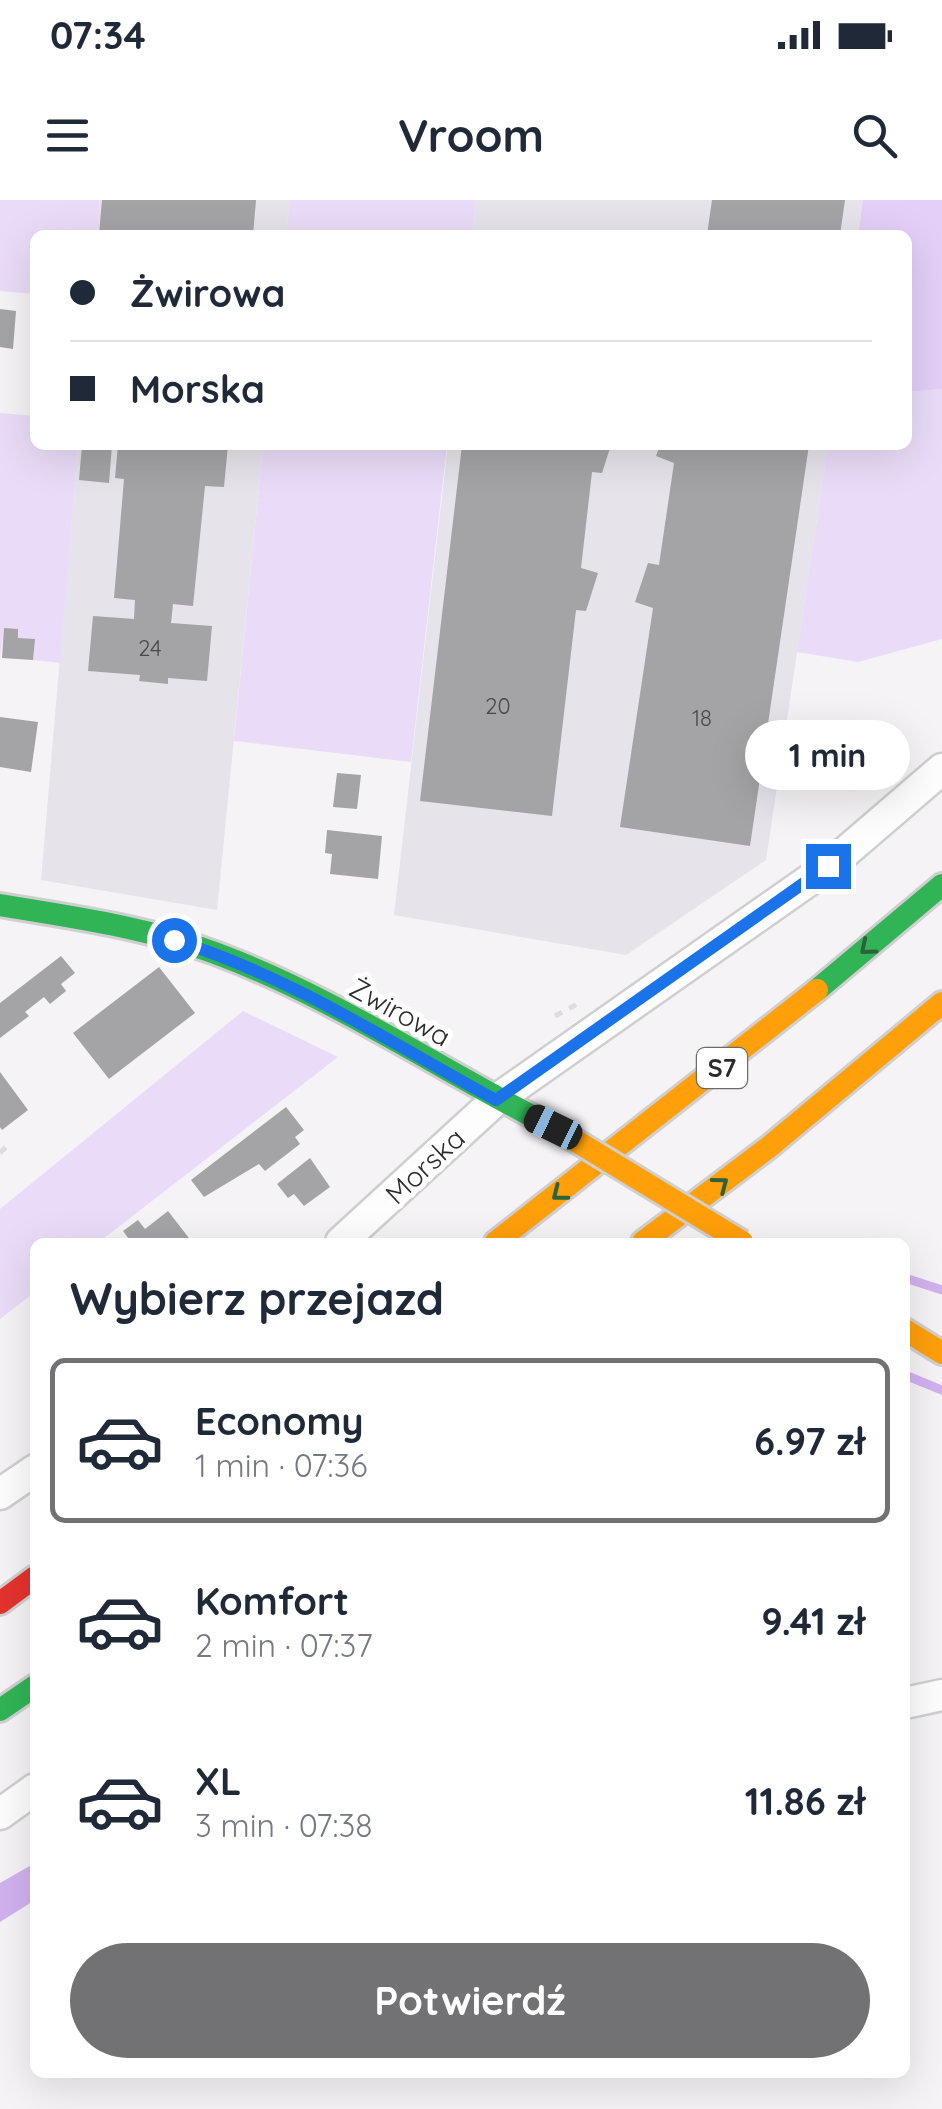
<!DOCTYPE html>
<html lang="pl">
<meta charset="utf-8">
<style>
:root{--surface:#fff;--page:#f6f6f7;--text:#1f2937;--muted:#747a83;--line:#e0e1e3;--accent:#727173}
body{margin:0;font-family:Quicksand,sans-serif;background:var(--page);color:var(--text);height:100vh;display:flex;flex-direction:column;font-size:38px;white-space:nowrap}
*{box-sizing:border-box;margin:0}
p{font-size:32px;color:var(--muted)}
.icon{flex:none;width:55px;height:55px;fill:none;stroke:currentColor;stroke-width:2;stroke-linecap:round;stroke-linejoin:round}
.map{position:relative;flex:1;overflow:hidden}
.side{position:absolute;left:30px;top:1038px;width:880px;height:840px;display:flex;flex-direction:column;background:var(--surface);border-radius:15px;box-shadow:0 10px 40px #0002}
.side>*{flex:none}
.top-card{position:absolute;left:30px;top:30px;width:882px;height:220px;border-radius:15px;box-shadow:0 10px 40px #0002;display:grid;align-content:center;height:220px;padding:0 40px;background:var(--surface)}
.end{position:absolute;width:45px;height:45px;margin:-22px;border:12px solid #1a73e8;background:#fff;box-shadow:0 0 0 5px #fff}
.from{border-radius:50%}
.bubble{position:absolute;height:70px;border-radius:35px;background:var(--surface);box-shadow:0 10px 40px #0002;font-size:32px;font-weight:700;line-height:70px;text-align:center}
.car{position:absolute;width:30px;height:60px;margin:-30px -15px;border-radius:12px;box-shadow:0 0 8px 2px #0007;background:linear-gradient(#222 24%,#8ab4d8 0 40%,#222 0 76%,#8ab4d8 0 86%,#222 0)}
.top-card b{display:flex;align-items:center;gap:35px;height:95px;font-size:38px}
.top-card b+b{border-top:2px solid var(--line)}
.top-card i{width:25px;height:25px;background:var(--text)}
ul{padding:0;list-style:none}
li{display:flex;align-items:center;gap:30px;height:165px;margin:0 20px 15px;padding:0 20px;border:5px solid transparent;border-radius:15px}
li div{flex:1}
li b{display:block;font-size:38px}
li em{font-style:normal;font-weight:700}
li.on{border-color:var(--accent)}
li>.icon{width:90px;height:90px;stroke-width:1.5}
h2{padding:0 40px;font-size:45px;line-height:120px}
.button{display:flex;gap:20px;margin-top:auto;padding:20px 40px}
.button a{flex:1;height:115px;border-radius:60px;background:var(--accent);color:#fff;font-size:40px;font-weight:700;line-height:115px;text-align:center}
.status{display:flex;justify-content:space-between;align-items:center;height:70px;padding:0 50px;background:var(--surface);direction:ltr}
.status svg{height:28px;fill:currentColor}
header{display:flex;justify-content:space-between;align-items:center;height:130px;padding:0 40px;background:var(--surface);font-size:45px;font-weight:700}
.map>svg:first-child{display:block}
</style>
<div class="status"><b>07:34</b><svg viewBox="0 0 49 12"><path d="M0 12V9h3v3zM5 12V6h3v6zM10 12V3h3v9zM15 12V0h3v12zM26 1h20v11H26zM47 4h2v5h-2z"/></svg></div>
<header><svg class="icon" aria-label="menu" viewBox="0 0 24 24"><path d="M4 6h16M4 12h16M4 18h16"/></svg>Vroom<svg class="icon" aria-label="search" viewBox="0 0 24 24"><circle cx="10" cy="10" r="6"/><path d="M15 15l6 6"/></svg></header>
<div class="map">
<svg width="942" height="1909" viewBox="0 0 942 1909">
<rect width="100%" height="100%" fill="#f5f3f6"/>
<!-- built -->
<path fill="#e6e3ea" d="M 100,0 L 290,0 L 286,35 L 97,35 Z
M 476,0 L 863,0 L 858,35 L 472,35 Z
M 78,245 L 263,245 L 217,710 L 41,680 Z
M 448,245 L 828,245 L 766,660 L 626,755 L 394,715 Z"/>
<!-- green -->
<path fill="#eadcf8" d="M 0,0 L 100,0 L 97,35 L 35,35 L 35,94 L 0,91 Z
M 290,0 L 476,0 L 472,35 L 286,35 Z
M 942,189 L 942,439 L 858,462 L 797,452 L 828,245 L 908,245 L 908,192 Z
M 0,213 L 35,216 L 35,245 L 78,245 L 60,463 L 33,460 L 34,440 L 18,438 L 18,429 L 4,429 L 0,458 Z
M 263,245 L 447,245 L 411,562 L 234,541 Z
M 243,811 L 338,857 L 99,1042 L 35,1042 L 35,1092 L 0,1119 L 0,1009 Z"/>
<!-- forest -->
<path fill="#e3cff7" d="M 863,0 L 942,0 L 942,189 L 908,192 L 908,35 L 858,35 Z"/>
<!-- water -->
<path fill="#d1b2ef" d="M 35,1663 L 35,1700 L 0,1722 L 0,1683 Z"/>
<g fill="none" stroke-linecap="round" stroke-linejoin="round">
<!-- stream -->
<path stroke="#d1b2ef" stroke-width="9" d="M 905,1078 L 942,1090
M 905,1175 L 942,1190"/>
</g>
<!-- building -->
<path fill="#a4a3a5" d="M 102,0 L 256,0 L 253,35 L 99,35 Z
M 712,0 L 845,0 L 840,35 L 707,35 Z
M 0,109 L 16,111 L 13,149 L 0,147 Z
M 82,245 L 112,245 L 109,283 L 79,280 Z
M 118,245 L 228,245 L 224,287 L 205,286 L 193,406 L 173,404 L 171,423 L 212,426 L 207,481 L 168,478 L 168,484 L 139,481 L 140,475 L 88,471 L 93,416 L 134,419 L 135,400 L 114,398 L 124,279 L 115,278 Z
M 462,245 L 611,245 L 602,273 L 592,272 L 581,368 L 598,373 L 586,411 L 576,410 L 552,616 L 420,601 Z
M 660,245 L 809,245 L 750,646 L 620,627 L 653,408 L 635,402 L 648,363 L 659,365 L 674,263 L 656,256 Z
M 4,428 L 18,429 L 18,438 L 35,439 L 33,460 L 2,458 Z
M 0,517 L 38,522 L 31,572 L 0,567 Z
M 337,573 L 361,575 L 357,609 L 333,607 Z
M 327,630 L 382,636 L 378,679 L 330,674 L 332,654 L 325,653 Z
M 61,756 L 75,773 L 61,784 L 66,791 L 50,804 L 44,797 L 25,812 L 29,816 L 0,838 L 0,803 Z
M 159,767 L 195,813 L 109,879 L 73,833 Z
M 0,872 L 28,910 L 2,930 L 0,927 Z
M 286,907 L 304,930 L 295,937 L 300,944 L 265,971 L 259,964 L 204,997 L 191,980 Z
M 310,958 L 330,987 L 304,1006 L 294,994 L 288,998 L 277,984 Z
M 168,1011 L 192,1042 L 131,1042 L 123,1031 L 138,1020 L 145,1029 Z"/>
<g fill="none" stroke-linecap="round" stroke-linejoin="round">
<defs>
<path id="street" d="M 341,1042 L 496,900 L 828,667 L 942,569
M 0,1294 L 35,1270
M 905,1503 L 942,1495
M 0,1614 L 35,1589"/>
<path id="fast" d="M 0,705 C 72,717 146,727 215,753 C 334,797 440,870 553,927
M 817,790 L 942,685
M 0,1510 L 35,1486"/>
<path id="slow" d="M 496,1042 L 817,790
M 643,1042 L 769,947 L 942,803
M 905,1130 L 942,1153"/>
<path id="jam" d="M 0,1403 L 35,1377"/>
</defs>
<!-- street casing -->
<use href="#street" stroke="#d0cfd0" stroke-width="35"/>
<!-- fast casing -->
<use href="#fast" stroke="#d0cfd0" stroke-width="28"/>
<!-- slow casing -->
<use href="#slow" stroke="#d0cfd0" stroke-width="28"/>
<!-- jam casing -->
<use href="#jam" stroke="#d0cfd0" stroke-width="28"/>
<!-- path -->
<path stroke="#ddddde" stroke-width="5" stroke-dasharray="8 8" stroke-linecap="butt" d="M 555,816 L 583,801
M 0,953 L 7,946"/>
<!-- street -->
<use href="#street" stroke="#fefdfe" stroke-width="30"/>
<!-- fast -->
<use href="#fast" stroke="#30b455" stroke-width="22"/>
<!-- slow -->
<use href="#slow" stroke="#ff9f0a" stroke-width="22"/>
<!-- jam -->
<use href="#jam" stroke="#e5322d" stroke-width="22"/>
<defs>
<path id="slow-bridge" d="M 553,927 L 742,1042"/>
</defs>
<!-- slow-bridge casing -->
<use href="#slow-bridge" stroke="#d0cfd0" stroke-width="28" stroke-linecap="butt"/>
<!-- slow-bridge -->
<use href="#slow-bridge" stroke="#ff9f0a" stroke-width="22"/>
</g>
<!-- one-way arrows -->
<defs><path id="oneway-chevron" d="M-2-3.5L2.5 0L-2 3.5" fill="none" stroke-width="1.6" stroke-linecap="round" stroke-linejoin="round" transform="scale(2.5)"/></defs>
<g stroke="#2d623c">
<use href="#oneway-chevron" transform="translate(867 748) rotate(140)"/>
<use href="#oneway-chevron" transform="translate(721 984) rotate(-37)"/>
<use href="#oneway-chevron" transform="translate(559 994) rotate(142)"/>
</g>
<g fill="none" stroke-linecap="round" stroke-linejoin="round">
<!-- route -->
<path stroke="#1a73e8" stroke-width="12" d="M 174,740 C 290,776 391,843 496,900 L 828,666"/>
</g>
<g text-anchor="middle" stroke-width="10" stroke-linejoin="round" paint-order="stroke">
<!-- number labels -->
<g font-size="22" fill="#49494a">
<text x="150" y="456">24</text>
<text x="498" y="514">20</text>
<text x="702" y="526">18</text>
</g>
<!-- shield labels -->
<rect fill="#fff" stroke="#6b6b6b" stroke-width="2.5" x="697" y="848" width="50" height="40" rx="8"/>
<g font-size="25" font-weight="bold" fill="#2b2b2c">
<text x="722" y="877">S7</text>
</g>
<!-- street labels -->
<g font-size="28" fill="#2b2b2c" stroke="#fff">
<text transform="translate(400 812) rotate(29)" y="10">Żwirowa</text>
<text transform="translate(425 966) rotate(-43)" y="10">Morska</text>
</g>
</g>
</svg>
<i class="end from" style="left:174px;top:740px"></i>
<i class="end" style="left:828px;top:666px"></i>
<div class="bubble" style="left:745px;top:520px;width:165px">1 min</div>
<i class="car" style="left:553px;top:927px;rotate:296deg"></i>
<div class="top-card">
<b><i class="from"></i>Żwirowa</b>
<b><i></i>Morska</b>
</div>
<section class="side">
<h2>Wybierz przejazd</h2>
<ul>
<li class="on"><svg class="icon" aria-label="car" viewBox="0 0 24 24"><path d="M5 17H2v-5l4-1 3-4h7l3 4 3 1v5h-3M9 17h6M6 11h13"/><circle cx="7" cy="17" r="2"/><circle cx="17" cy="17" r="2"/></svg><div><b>Economy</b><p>1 min · 07:36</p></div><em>6.97 zł</em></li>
<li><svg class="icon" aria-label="car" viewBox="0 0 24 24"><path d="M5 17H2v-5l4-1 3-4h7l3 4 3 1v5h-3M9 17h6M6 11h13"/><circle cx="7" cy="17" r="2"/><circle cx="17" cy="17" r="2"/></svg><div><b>Komfort</b><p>2 min · 07:37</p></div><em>9.41 zł</em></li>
<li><svg class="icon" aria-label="car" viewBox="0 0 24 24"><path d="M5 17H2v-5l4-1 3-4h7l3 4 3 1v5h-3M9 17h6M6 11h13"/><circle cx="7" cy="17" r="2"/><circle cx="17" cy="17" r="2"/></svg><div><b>XL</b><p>3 min · 07:38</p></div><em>11.86 zł</em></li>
</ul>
<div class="button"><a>Potwierdź</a></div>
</section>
</div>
